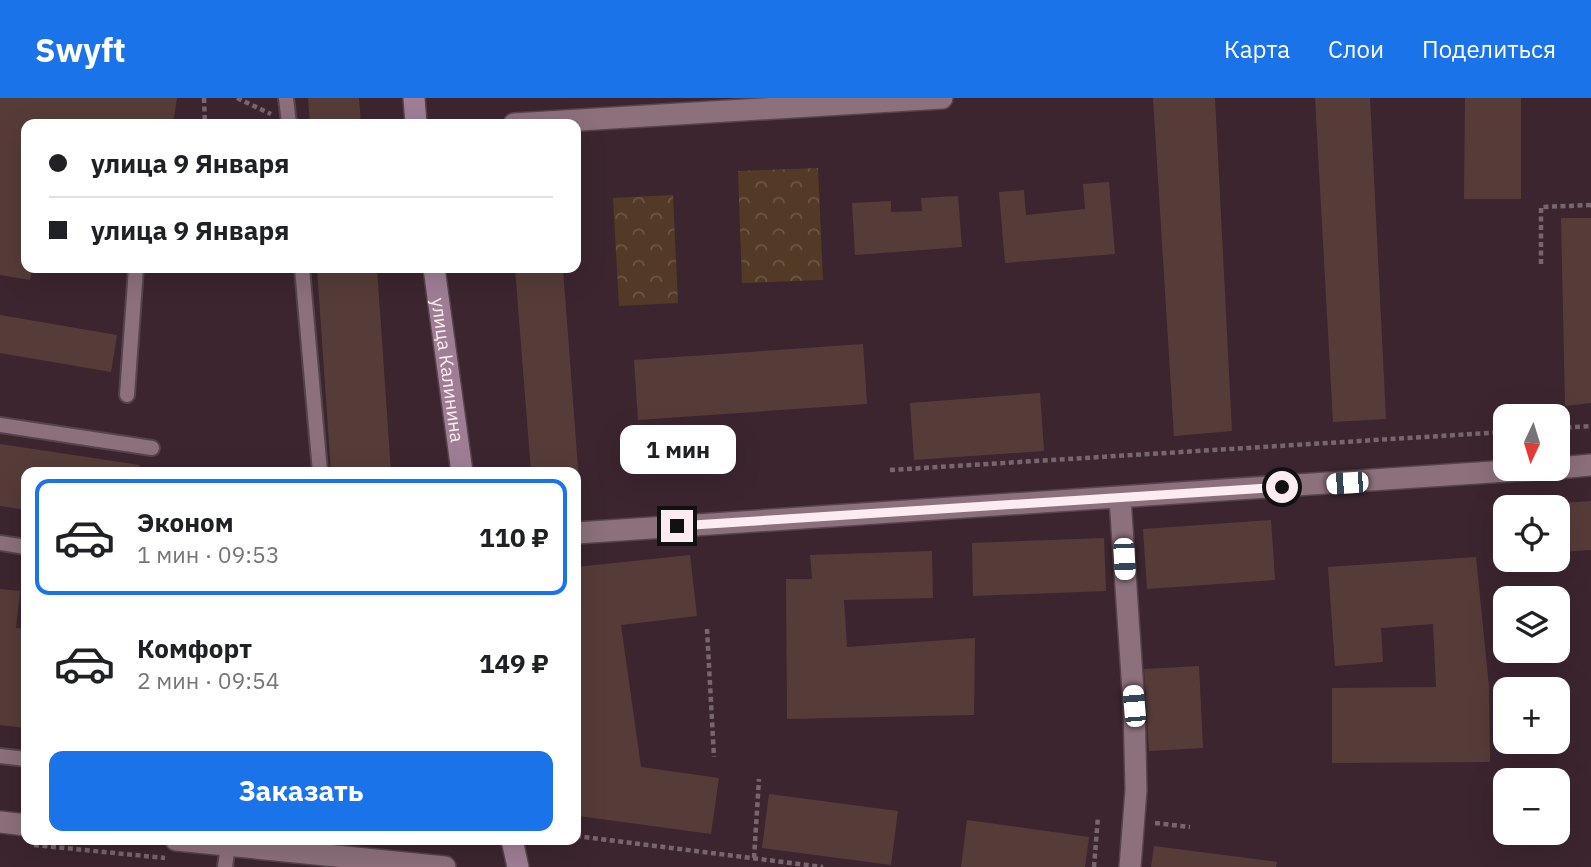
<!DOCTYPE html>
<html lang="ru">
<meta charset="utf-8">
<style>
:root{--surface:#fff;--page:#f6f6f6;--text:#202124;--muted:#757577;--line:#e0e0e0;--accent:#1a73e8}
body{margin:0;font-family:"IBM Plex Sans",sans-serif;background:var(--page);color:var(--text);height:100vh;display:flex;flex-direction:column;font-size:26px;white-space:nowrap}
*{box-sizing:border-box;margin:0}
p{font-size:23px;color:var(--muted)}
.icon{flex:none;width:38px;height:38px;fill:none;stroke:currentColor;stroke-width:2;stroke-linecap:round;stroke-linejoin:round}
.map{position:relative;flex:1;overflow:hidden}
.details{position:absolute;left:21px;top:369px;width:560px;height:378px;display:flex;flex-direction:column;background:var(--surface);border-radius:14px;box-shadow:0 7px 28px #0002}
.details>*{flex:none}
.guide{position:absolute;left:21px;top:21px;width:560px;height:154px;border-radius:14px;box-shadow:0 7px 28px #0002;display:grid;align-content:center;height:154px;padding:0 28px;background:var(--surface)}
.needle{width:46px;rotate:184deg}
.controls{position:absolute;left:1493px;top:306px;display:grid;gap:14px}
.controls a{display:grid;place-items:center;width:77px;height:77px;border-radius:14px;background:var(--surface);box-shadow:0 7px 28px #0002;font-size:35px}
.end{position:absolute;width:32px;height:32px;margin:-16px;border:9px solid #fcecf1;background:#111;box-shadow:0 0 0 4px #111}
.from{border-radius:50%}
.bubble{position:absolute;height:49px;border-radius:14px;background:var(--surface);box-shadow:0 7px 28px #0002;font-size:23px;font-weight:700;line-height:49px;text-align:center}
.car{position:absolute;width:21px;height:42px;margin:-21px -10px;border-radius:9px;box-shadow:0 0 5px 2px #0007;background:linear-gradient(#fff 24%,#345 0 40%,#fff 0 76%,#345 0 86%,#fff 0)}
.guide b{display:flex;align-items:center;gap:24px;height:66px;font-size:26px}
.guide b+b{border-top:2px solid var(--line)}
.guide i{width:18px;height:18px;background:var(--text)}
ul{padding:12px 0 0;list-style:none}
li{display:flex;align-items:center;gap:21px;height:116px;margin:0 14px 10px;padding:0 14px;border:4px solid transparent;border-radius:14px}
li div{flex:1}
li b{display:block;font-size:26px}
li em{font-style:normal;font-weight:700}
li.active{border-color:var(--accent)}
li>.icon{width:63px;height:63px;stroke-width:1.5}
.button{display:flex;gap:14px;margin-top:auto;padding:14px 28px}
.button a{flex:1;height:80px;border-radius:14px;background:var(--accent);color:#fff;font-size:28px;font-weight:700;line-height:80px;text-align:center}
header{display:flex;align-items:center;gap:42px;box-sizing:border-box;height:98px;padding:0 35px;background:var(--accent);color:#fff}
header strong{font-size:33px}
nav{display:flex;gap:38px;margin-inline-start:auto;font-size:24px}
.map>svg:first-child{display:block}
</style>
<header>
<strong>Swyft</strong>
<nav><a>Карта</a><a>Слои</a><a>Поделиться</a></nav>
</header>
<div class="map">
<svg width="1591" height="769" viewBox="0 0 1591 769">
<defs>
<pattern id="park-crowns" width="20" height="18" patternUnits="userSpaceOnUse" patternTransform="scale(1.75)"><rect width="20" height="18" fill="#523a26"/><path d="M2 6a3 3 0 1 1 6 0M12 15a3 3 0 1 1 6 0" fill="none" stroke="#6c5746"/></pattern>
</defs>
<rect width="100%" height="100%" fill="#3c252f"/>
<!-- park -->
<path fill="url(#park-crowns)" d="M 818,70 L 823,182 L 742,185 L 738,73 Z
M 673,97 L 678,205 L 619,208 L 613,100 Z"/>
<!-- building -->
<path fill="#563c39" d="M 0,0 L 177,0 L 173,26 L 26,26 L 26,170 L 32,170 L 30,182 L 0,177 Z
M 308,0 L 359,0 L 361,26 L 310,26 Z
M 1153,0 L 1215,0 L 1232,333 L 1174,338 Z
M 1315,0 L 1370,0 L 1386,321 L 1333,324 Z
M 1465,0 L 1521,0 L 1521,101 L 1464,101 Z
M 1109,84 L 1115,156 L 1005,165 L 999,94 L 1024,92 L 1026,117 L 1085,111 L 1083,86 Z
M 958,98 L 962,149 L 855,157 L 852,105 L 891,103 L 891,114 L 922,113 L 921,100 Z
M 1561,120 L 1591,120 L 1591,305 L 1565,308 Z
M 317,170 L 377,170 L 391,374 L 331,374 Z
M 515,170 L 563,170 L 581,410 L 576,410 L 576,374 L 531,374 Z
M 0,217 L 117,237 L 111,274 L 0,255 Z
M 863,246 L 867,306 L 638,322 L 634,262 Z
M 1040,295 L 1044,353 L 914,362 L 910,305 Z
M 0,346 L 140,367 L 139,374 L 26,374 L 26,412 L 0,408 Z
M 1591,403 L 1591,452 L 1558,454 L 1558,410 L 1549,410 L 1549,406 Z
M 1271,422 L 1275,482 L 1147,491 L 1143,431 Z
M 1104,440 L 1106,493 L 973,498 L 972,445 Z
M 932,453 L 933,500 L 844,502 L 847,549 L 975,540 L 974,617 L 787,621 L 786,481 L 812,481 L 810,457 Z
M 690,457 L 697,518 L 621,527 L 641,669 L 719,680 L 711,736 L 579,718 L 576,694 L 576,469 Z
M 1476,459 L 1489,589 L 1490,664 L 1332,665 L 1332,590 L 1436,589 L 1433,526 L 1381,530 L 1383,564 L 1335,568 L 1328,469 Z
M 0,491 L 20,493 L 16,530 L 26,531 L 26,630 L 0,627 Z
M 1199,568 L 1203,650 L 1149,653 L 1144,571 Z
M 769,696 L 898,713 L 891,767 L 762,750 Z
M 967,722 L 1089,739 L 1085,769 L 961,769 Z
M 1154,748 L 1277,764 L 1276,769 L 1151,769 Z"/>
<g fill="none" stroke-linecap="round" stroke-linejoin="round">
<defs>
<path id="lane" d="M 286,0 L 289,26
M 302,170 L 320,374
M 127,297 L 136,170
M 0,327 L 152,350
M 0,445 L 26,449
M 0,658 L 26,661
M 225,769 L 228,747"/>
<path id="street" d="M 514,26 L 942,0
M 1558,370 L 1591,367
M 1120,400 L 1134,608 L 1136,692 L 1130,769
M 576,435 L 1537,371
M 0,724 L 26,727
M 176,742 L 445,769"/>
<g id="secondary">
<path d="M 414,0 L 416,26"/>
<path id="s1" d="M 434,170 L 462,374"/>
<path d="M 512,742 L 518,769"/>
</g>
</defs>
<!-- lane casing -->
<use href="#lane" stroke="#57434b" stroke-width="18"/>
<!-- street casing -->
<use href="#street" stroke="#57434b" stroke-width="24"/>
<!-- secondary casing -->
<use href="#secondary" stroke="#57434b" stroke-width="24"/>
<!-- path -->
<path stroke="#79656d" stroke-width="4.5" stroke-dasharray="5 3.5" stroke-linecap="butt" d="M 204,0 L 205,26
M 237,0 L 271,16
M 1541,166 L 1541,109 L 1591,107
M 1558,330 L 1591,328
M 890,372 L 1505,334
M 707,531 L 714,659
M 1155,725 L 1190,729
M 576,738 L 823,769
M 34,747 L 165,760
M 754,760 L 759,681
M 1094,769 L 1098,719"/>
<!-- lane -->
<use href="#lane" stroke="#8c707b" stroke-width="14"/>
<!-- street -->
<use href="#street" stroke="#8c707b" stroke-width="21"/>
<!-- secondary -->
<use href="#secondary" stroke="#9f7e95" stroke-width="21"/>
</g>
<g fill="none" stroke-linecap="round" stroke-linejoin="round">
<!-- route -->
<path stroke="#fcecf1" stroke-width="9" d="M 677,428 L 1282,389"/>
</g>
<g text-anchor="middle" stroke-width="5" stroke-linejoin="round" paint-order="stroke">
<!-- street labels -->
<g font-size="19" fill="#fcecf1" stroke="#3c252f">
<text dy="7" stroke="none"><textPath href="#s1" startOffset="103">улица Калинина</textPath></text>
</g>
</g>
</svg>
<div class="controls">
<a><svg class="needle" viewBox="-14 -14 28 28"><path d="M0-13l5 13h-10z" fill="#e53935"/><path d="M0 13l5-13h-10z" fill="#757577"/></svg></a>
<a><svg class="icon" aria-label="locate" viewBox="0 0 24 24"><circle cx="12" cy="12" r="6"/><path d="M12 2v4M12 18v4M2 12h4M18 12h4"/></svg></a>
<a><svg class="icon" aria-label="layers" viewBox="0 0 24 24"><path d="M12 4l9 5-9 5-9-5zM3 14l9 5 9-5"/></svg></a>
<a>+</a>
<a>−</a>
</div>
<i class="end from" style="left:1282px;top:389px"></i>
<i class="end" style="left:677px;top:428px"></i>
<div class="bubble" style="left:620px;top:327px;width:116px">1 мин</div>
<i class="car" style="left:1347px;top:385px;rotate:266deg"></i>
<i class="car" style="left:1124px;top:461px;rotate:177deg"></i>
<i class="car" style="left:1134px;top:608px;rotate:355deg"></i>
<div class="guide">
<b><i class="from"></i>улица 9 Января</b>
<b><i></i>улица 9 Января</b>
</div>
<section class="details">
<ul>
<li class="active"><svg class="icon" aria-label="car" viewBox="0 0 24 24"><path d="M5 17H2v-5l4-1 3-4h7l3 4 3 1v5h-3M9 17h6M6 11h13"/><circle cx="7" cy="17" r="2"/><circle cx="17" cy="17" r="2"/></svg><div><b>Эконом</b><p>1 мин · 09:53</p></div><em>110 ₽</em></li>
<li><svg class="icon" aria-label="car" viewBox="0 0 24 24"><path d="M5 17H2v-5l4-1 3-4h7l3 4 3 1v5h-3M9 17h6M6 11h13"/><circle cx="7" cy="17" r="2"/><circle cx="17" cy="17" r="2"/></svg><div><b>Комфорт</b><p>2 мин · 09:54</p></div><em>149 ₽</em></li>
</ul>
<div class="button"><a>Заказать</a></div>
</section>
</div>
